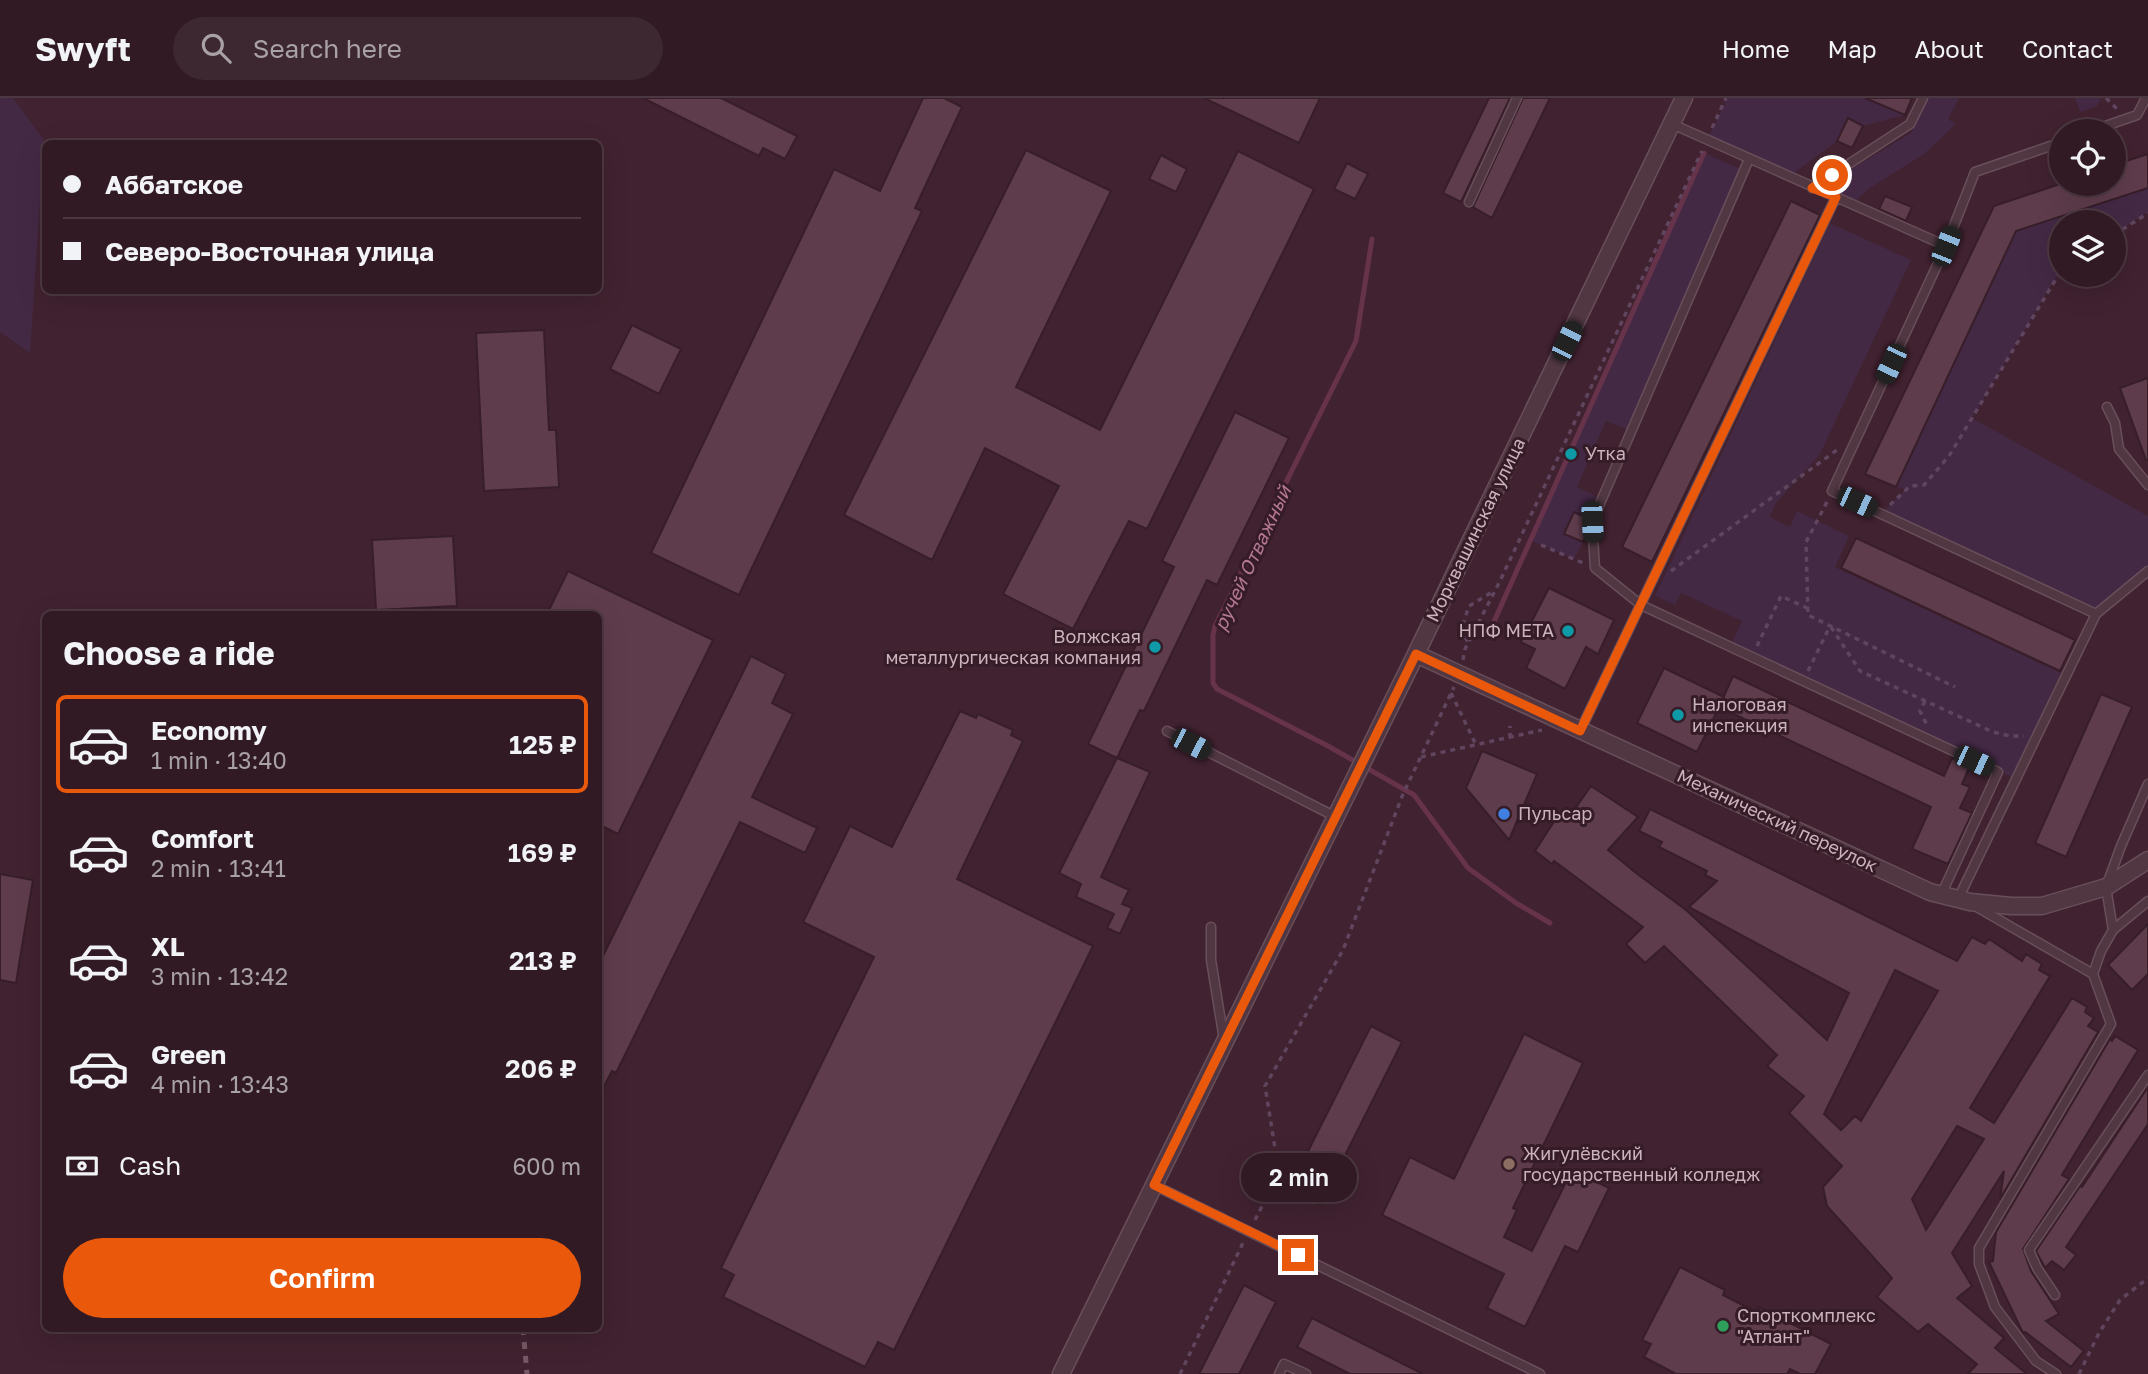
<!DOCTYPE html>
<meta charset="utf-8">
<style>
:root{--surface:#311a24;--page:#3d2731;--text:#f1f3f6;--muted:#a8a1a6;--line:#4c3841;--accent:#ea580c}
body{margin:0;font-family:"Golos Text",sans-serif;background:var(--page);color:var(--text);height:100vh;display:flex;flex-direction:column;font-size:26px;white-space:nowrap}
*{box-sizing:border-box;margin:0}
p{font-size:23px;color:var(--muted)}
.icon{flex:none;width:38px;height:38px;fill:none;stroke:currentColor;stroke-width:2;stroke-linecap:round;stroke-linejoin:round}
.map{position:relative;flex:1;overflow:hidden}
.sheet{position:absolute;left:42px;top:513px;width:560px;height:721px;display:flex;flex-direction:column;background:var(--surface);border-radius:10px;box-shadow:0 7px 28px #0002,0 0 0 2px var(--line)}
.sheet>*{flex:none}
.top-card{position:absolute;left:42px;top:42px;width:560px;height:154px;border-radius:10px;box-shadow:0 7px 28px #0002,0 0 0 2px var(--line);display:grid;align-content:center;height:154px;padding:0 21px;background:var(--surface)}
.tools{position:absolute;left:2049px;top:21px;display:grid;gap:14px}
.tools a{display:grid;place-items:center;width:77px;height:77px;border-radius:50%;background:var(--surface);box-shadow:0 7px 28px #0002,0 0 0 2px var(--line);font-size:35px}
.end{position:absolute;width:32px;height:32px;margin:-16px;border:9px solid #ea580c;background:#fff;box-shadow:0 0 0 4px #fff}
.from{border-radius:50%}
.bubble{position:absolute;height:49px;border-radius:24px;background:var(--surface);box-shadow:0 7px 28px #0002,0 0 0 2px var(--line);font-size:23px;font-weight:600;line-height:49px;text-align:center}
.car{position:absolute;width:21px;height:42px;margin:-21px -10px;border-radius:9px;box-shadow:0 0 5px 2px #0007;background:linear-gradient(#222 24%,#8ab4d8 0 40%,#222 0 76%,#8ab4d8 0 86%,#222 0)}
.top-card b{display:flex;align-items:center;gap:24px;height:66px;font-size:26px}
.top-card b+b{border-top:2px solid var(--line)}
.top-card i{width:18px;height:18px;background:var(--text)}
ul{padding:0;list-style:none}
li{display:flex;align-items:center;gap:21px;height:98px;margin:0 14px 10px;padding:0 7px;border:4px solid transparent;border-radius:10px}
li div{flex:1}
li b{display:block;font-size:26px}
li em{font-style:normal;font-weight:600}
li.current{border-color:var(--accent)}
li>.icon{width:63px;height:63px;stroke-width:1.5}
h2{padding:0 21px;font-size:32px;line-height:84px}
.pay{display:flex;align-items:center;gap:18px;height:77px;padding:0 21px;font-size:26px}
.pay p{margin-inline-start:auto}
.primary-button{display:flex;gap:14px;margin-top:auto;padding:14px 21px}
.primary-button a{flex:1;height:80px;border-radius:42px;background:var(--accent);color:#fff;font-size:28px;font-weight:600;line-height:80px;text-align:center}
header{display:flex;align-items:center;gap:42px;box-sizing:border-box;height:98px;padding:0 35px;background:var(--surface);border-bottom:2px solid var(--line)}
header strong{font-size:33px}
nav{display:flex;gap:38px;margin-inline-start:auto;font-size:24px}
.search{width:490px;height:63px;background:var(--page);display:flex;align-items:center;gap:18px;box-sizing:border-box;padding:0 24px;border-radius:38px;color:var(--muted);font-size:26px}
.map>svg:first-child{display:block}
</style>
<header>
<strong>Swyft</strong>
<div class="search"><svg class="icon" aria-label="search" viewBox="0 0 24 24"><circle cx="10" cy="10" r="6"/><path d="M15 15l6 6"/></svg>Search here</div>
<nav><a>Home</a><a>Map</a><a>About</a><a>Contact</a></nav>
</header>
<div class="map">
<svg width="2148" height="1276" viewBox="0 0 2148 1276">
<rect width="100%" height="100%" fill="#412230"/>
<!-- green -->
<path fill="#442945" d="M 0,0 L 13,0 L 44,42 L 30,255 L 0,234 Z
M 1728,0 L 1865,0 L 1905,17 L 1863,28 L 1848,21 L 1837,43 L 1789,79 L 1707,41 Z
M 1929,0 L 1959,0 L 1948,21 L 1956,26 L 1924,56 L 1870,90 L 1853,105 L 1829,95 L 1828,85 L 1911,35 Z
M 2075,0 L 2101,0 L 2097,8 L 2080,14 Z
M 1704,55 L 1741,71 L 1626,331 L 1606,323 L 1577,389 L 1596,398 L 1587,419 L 1574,414 L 1564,435 L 1583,444 L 1574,461 L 1532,443 Z
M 2148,90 L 2148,114 L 2114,136 L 2114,124 L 2062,124 L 2061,171 L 1972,320 L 2148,418 L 2148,473 L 2096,516 L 1881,416 L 1906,391 L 1896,389 L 2016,133 Z
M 1830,125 L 1911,162 L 1820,356 L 1776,405 L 1770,419 L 1790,429 L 1797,413 L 1849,438 L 1835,469 L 2061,575 L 2012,679 L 1731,547 L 1742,523 L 1681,495 L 1675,507 L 1655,498 Z"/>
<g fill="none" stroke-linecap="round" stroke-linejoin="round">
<!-- stream -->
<path stroke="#67334b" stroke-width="5" d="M 1372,141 L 1356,243 L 1215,528 L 1213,537 L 1213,585 L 1217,591 L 1328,648 L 1414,697 L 1468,770 L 1516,805 L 1550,825
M 1488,537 L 1704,55"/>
</g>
<!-- building -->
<path fill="#5f3c4c" stroke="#371e29" stroke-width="2" fill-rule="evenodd" d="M 643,0 L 721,0 L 797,38 L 785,61 L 763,50 L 759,58 Z
M 923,0 L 944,0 L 962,9 L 915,110 L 922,113 L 739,497 L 651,455 L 834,71 L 880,93 Z
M 1204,0 L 1320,0 L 1299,45 Z
M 1489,0 L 1510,0 L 1461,104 L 1443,95 Z
M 1523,0 L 1550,0 L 1492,120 L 1473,109 Z
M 1865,0 L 1912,0 L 1905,17 Z
M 1848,20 L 1863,28 L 1852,50 L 1837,43 Z
M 1026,52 L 1111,93 L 1016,289 L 1100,332 L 1238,53 L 1314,91 L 1147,431 L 1129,423 L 1073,531 L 1003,496 L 1059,388 L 985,350 L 932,462 L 844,417 Z
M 2148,56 L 2148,90 L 2016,133 L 1896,389 L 1865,376 L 1994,108 L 2060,86 L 2114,86 L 2114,67 Z
M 1161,57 L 1187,71 L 1176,94 L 1149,81 Z
M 1347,65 L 1368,76 L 1355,101 L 1334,91 Z
M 1885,98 L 1912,109 L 1906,123 L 1879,111 Z
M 1791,103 L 1820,117 L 1652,464 L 1622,449 Z
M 632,227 L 681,251 L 659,296 L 610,271 Z
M 544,232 L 549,332 L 556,332 L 559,389 L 484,393 L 476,235 Z
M 2148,280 L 2148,362 L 2146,362 L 2120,290 Z
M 1235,314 L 1289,340 L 1217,487 L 1207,482 L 1144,613 L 1140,612 L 1117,660 L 1088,646 L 1174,469 L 1162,463 Z
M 1574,414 L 1587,420 L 1586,437 L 1583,444 L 1564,436 Z
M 453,438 L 457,508 L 376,512 L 372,442 Z
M 1856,440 L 2075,542 L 2060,573 L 1841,470 Z
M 568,473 L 713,542 L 618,736 L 598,726 L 598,516 L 547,516 Z
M 1549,490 L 1614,522 L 1598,556 L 1586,549 L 1565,591 L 1526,570 L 1535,551 L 1521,544 Z
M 751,558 L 786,576 L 772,605 L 793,616 L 752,699 L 817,730 L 805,755 L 740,724 L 616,975 L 612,973 L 598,1000 L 598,868 Z
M 1664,570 L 1724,599 L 1697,654 L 1637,625 Z
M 1733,578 L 1944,678 L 1952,660 L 1970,668 L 1962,686 L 1970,689 L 1960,710 L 1972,715 L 1948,766 L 1912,751 L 1931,709 L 1719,609 Z
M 2101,596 L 2132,609 L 2066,759 L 2035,745 Z
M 960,613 L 976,620 L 978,616 L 1013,632 L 1011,637 L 1023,643 L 957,781 L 1093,848 L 894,1252 L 878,1244 L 865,1269 L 723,1199 L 734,1177 L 721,1170 L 874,859 L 803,824 L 850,728 L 892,749 Z
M 1482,653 L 1537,676 L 1509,742 L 1466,690 Z
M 1117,660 L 1150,674 L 1101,779 L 1129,792 L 1122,806 L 1132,810 L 1120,836 L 1107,830 L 1114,816 L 1076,799 L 1081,786 L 1059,775 Z
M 1591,688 L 1638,719 L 1608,752 L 1636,775 L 1686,812 L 1827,942 L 1849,895 L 1689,809 L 1717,783 L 1705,777 L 1707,773 L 1659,749 L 1662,744 L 1639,733 L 1650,711 L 1957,863 L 1972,839 L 1985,846 L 1989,841 L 2022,863 L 2026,856 L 2042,866 L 2039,872 L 2050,878 L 1970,1010 L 1994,1025 L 2072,900 L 2087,909 L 2085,914 L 2094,920 L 2088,928 L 2098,934 L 2000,1101 L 2004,1073 L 1952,1155 L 1972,1188 L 1957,1200 L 2004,1240 L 1995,1250 L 2027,1276 L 1968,1276 L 1977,1266 L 1928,1226 L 1918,1234 L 1877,1199 L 1892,1180 L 1827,1108 L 1823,1089 L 1842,1068 L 1789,1015 L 1804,998 L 1767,968 L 1777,957 L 1664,848 L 1645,865 L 1626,846 L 1643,829 L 1554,763 L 1552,766 L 1535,753 L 1559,716 L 1567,722 ZM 1895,872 L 1938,893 L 1861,1023 L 1855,1018 L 1841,1032 L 1824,1016 ZM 1957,1028 L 1984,1041 L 1926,1132 L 1912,1101 Z
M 0,776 L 33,782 L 16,885 L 0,882 Z
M 2148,826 L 2148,876 L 2132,892 L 2108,867 Z
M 1371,928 L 1402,944 L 1320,1107 L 1289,1091 Z
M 1524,936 L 1583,965 L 1513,1110 L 1517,1112 L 1504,1139 L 1532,1153 L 1572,1072 L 1609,1090 L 1578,1154 L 1565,1148 L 1525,1229 L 1487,1210 L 1504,1176 L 1382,1117 L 1410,1059 L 1454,1081 Z
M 2115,938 L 2138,952 L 2062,1077 L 2069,1081 L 2023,1151 L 2031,1173 L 2059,1216 L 2046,1223 L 2084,1253 L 2071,1269 L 2025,1234 L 2023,1235 L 1989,1164 L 1993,1163 L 1996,1134 L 2110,941 L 2112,943 Z
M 2148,989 L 2148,1026 L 2066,1149 L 2076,1157 L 2064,1172 L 2052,1163 L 2045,1170 L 2036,1153 L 2080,1088 L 2082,1089 Z
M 1680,1169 L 1725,1192 L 1723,1197 L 1756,1214 L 1759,1209 L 1831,1246 L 1815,1276 L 1800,1276 L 1790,1271 L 1787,1276 L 1676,1276 L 1644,1259 L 1651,1246 L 1642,1242 Z
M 1244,1187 L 1276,1204 L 1239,1276 L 1199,1276 Z
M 1312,1220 L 1423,1276 L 1350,1276 L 1297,1249 Z"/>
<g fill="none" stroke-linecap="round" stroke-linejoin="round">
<defs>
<path id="lane" d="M 2091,33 L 2137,17 L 2146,0
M 1749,61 L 1592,424 L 1595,470 L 1641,507 L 1998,674 L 1941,797
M 1812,90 L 1910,26 L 1923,0
M 1836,99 L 1946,148 L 1832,393 L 2096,516 L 1958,801
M 1469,104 L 1517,0
M 1946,148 L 1975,74 L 2062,44
M 2107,309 L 2115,325 L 2119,351 L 2148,387
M 2096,516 L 2148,473
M 1167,633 L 1336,719
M 1580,633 L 1836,99 L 1672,26
M 1975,808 L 2093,876
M 1211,829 L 1211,862 L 1224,942
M 2113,832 L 2148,803
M 1154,1087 L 1540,1276
M 2055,1197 L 2037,1170 L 2029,1152 L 2148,977
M 1279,1276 L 1284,1266 L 1306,1276
M 2056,1276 L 2036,1263 L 1995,1209 L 1979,1166 L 1979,1150 L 2111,926 L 2093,876 L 2101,853 L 2113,832 L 2106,789 L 2121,748 L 2148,686"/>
<path id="street" d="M 1416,556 L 1930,794 L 1970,804 L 2011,808 L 2042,808 L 2106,789 L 2148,762
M 1061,1276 L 1416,556 L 1684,0"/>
</defs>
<!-- lane casing -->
<use href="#lane" stroke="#684f5a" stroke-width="11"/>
<!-- street casing -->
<use href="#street" stroke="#684f5a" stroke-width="19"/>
<!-- path -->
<path stroke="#60455e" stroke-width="3.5" stroke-dasharray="5 5" stroke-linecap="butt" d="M 2106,0 L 2117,11
M 1712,30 L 1726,0
M 2114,137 L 2148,115
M 1827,404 L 1806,444 L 1808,517 L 1955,589
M 1890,407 L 1910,388 L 1924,387 L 1949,358 L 2062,171
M 1541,447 L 1583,465
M 1671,473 L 1837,352
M 1831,529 L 1860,573 L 1993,634 L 2010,638 L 2024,638
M 1468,543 L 1460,535 L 1469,508 L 1494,493
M 1757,548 L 1781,498 L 1807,510
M 1463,562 L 1465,551 L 1500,483 L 1702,53
M 1808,573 L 1830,528
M 1451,595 L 1476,647
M 1925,603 L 1920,613 L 1927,627
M 1510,640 L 1510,628
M 1421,659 L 1542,632
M 1255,1122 L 1279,1075 L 1265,988 L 1343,852 L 1403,696 L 1454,589
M 1180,1276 L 1243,1145
M 2079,1276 L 2099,1235 L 2120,1202 L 2148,1180"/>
<!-- lane -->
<use href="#lane" stroke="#503742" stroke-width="8"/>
<!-- street -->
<use href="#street" stroke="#503742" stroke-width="16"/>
<!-- rail -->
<path stroke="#785866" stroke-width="5" stroke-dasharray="7 7" stroke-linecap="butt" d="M 523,1230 L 527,1276"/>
</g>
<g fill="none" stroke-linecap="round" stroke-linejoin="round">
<!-- route -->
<path stroke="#ea580c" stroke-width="9" d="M 1298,1157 L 1154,1087 L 1416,556 L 1580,633 L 1836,99 L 1812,90 L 1832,77"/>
</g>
<!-- markers -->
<g fill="#0f9aa8" stroke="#351c27" stroke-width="2.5">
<circle cx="1571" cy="356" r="7"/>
<circle cx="1568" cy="533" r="7"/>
<circle cx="1155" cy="549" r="7"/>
<circle cx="1678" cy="617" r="7"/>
</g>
<circle fill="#3f7fe0" stroke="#351c27" stroke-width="2.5" cx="1504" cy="716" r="7"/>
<circle fill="#8d6e63" stroke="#351c27" stroke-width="2.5" cx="1509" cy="1066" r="7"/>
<circle fill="#2e9e5b" stroke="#351c27" stroke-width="2.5" cx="1723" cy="1228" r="7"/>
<g text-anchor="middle" stroke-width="6" stroke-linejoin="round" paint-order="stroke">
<!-- poi labels -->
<g font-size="18" fill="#cbb3bd" stroke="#351c27" text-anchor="start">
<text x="1585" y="362">Утка</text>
<text x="1554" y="539" text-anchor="end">НПФ МЕТА</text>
<text x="1141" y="545" text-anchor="end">Волжская<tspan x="1141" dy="21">металлургическая компания</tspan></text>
<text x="1692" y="613">Налоговая<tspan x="1692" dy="21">инспекция</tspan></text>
<text x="1518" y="722">Пульсар</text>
<text x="1523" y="1062">Жигулёвский<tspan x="1523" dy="21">государственный колледж</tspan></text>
<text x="1737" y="1224">Спорткомплекс<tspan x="1737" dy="21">"Атлант"</tspan></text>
</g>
<!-- street labels -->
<g font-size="18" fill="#cbb3bd" stroke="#351c27">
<text transform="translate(1476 432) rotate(-64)" y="6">Морквашинская улица</text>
<text transform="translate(1777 723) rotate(25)" y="6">Механический переулок</text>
</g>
<!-- water labels -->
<g font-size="19" font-style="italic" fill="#b57895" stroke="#351c27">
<text transform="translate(1252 460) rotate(-65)" y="7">ручей Отважный</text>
</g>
</g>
</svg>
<div class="tools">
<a><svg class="icon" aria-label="locate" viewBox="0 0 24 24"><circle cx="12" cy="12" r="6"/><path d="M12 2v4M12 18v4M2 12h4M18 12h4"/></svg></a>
<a><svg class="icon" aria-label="layers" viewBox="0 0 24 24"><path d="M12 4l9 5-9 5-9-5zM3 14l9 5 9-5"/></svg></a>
</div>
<i class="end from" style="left:1832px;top:77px"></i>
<i class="end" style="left:1298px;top:1157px"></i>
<div class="bubble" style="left:1241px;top:1055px;width:116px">2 min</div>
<i class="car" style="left:1946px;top:148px;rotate:22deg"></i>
<i class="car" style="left:1567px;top:243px;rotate:26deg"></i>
<i class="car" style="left:1891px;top:266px;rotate:205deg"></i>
<i class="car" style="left:1857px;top:404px;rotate:115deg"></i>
<i class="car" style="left:1592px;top:424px;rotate:177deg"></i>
<i class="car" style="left:1191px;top:646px;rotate:117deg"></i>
<i class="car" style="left:1974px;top:663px;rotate:115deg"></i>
<div class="top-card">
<b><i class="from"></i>Аббатское</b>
<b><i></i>Северо-Восточная улица</b>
</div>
<section class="sheet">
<h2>Choose a ride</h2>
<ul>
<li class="current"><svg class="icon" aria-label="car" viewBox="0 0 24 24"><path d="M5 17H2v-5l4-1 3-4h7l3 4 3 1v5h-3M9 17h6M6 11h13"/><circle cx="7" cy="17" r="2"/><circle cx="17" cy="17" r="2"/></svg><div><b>Economy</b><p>1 min · 13:40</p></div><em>125 ₽</em></li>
<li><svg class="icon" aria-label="car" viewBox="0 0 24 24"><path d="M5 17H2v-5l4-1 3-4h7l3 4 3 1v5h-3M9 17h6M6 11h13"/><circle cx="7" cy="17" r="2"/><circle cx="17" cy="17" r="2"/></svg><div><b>Comfort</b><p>2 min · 13:41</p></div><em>169 ₽</em></li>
<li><svg class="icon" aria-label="car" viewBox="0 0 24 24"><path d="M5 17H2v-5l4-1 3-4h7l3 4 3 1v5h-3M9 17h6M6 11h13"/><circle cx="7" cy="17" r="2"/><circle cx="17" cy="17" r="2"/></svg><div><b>XL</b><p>3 min · 13:42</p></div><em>213 ₽</em></li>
<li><svg class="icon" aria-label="car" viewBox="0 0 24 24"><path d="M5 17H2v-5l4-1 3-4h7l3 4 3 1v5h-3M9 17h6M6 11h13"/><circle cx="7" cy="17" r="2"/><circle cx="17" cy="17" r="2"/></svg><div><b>Green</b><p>4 min · 13:43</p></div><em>206 ₽</em></li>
</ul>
<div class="pay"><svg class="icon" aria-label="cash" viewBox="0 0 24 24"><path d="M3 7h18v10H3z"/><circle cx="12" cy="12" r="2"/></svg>Cash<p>600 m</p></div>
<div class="primary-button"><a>Confirm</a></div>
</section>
</div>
